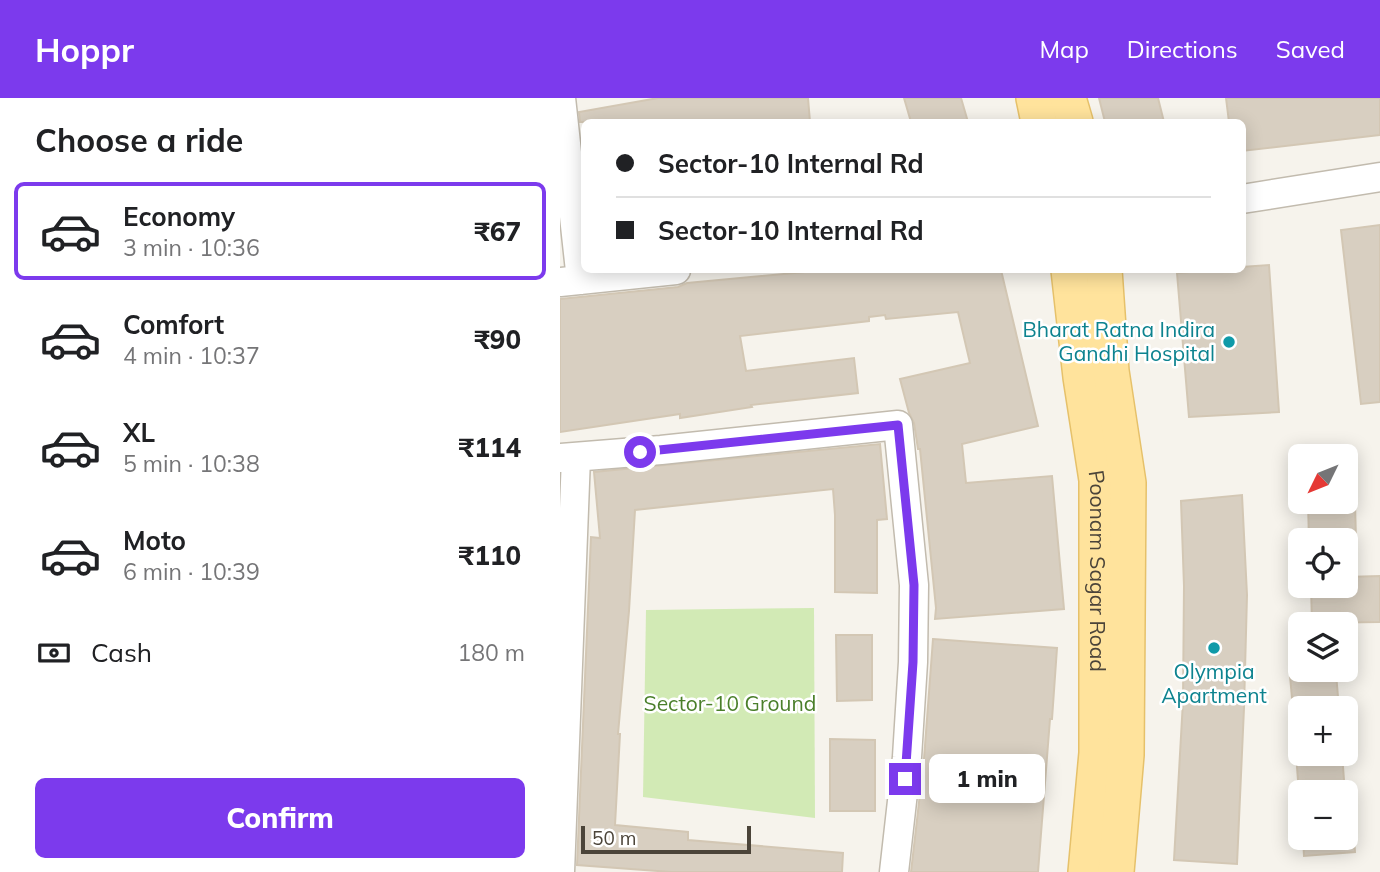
<!DOCTYPE html>
<meta charset="utf-8">
<style>
:root{--surface:#fff;--page:#f2f2f2;--text:#202124;--muted:#757577;--line:#e0e0e0;--accent:#7c3aed}
body{margin:0;font-family:Mulish,sans-serif;background:var(--page);color:var(--text);height:100vh;display:flex;flex-direction:column;font-size:26px;white-space:nowrap}
*{box-sizing:border-box;margin:0}
p{font-size:23px;color:var(--muted)}
.icon{flex:none;width:38px;height:38px;fill:none;stroke:currentColor;stroke-width:2;stroke-linecap:round;stroke-linejoin:round}
.map{position:relative;flex:1;overflow:hidden}
.details{display:flex;flex-direction:column;background:var(--surface);width:560px}
.details>*{flex:none}
.banner{position:absolute;left:21px;top:21px;width:665px;height:154px;border-radius:10px;box-shadow:0 4px 18px #0003;display:grid;align-content:center;height:154px;padding:0 35px;background:var(--surface)}
.needle{width:46px;rotate:227deg}
.tools{position:absolute;left:728px;top:346px;display:grid;gap:14px}
.tools a{display:grid;place-items:center;width:70px;height:70px;border-radius:10px;background:var(--surface);box-shadow:0 4px 18px #0003;font-size:35px}
.scale{position:absolute;left:21px;bottom:18px;width:170px;box-sizing:border-box;padding-left:7px;border:4px solid #4b4439;border-top:0;font-size:19px;line-height:24px;white-space:nowrap;color:#4b4439;-webkit-text-stroke:5px #fff;paint-order:stroke}
.end{position:absolute;width:32px;height:32px;margin:-16px;border:9px solid #7c3aed;background:#fff;box-shadow:0 0 0 4px #fff}
.from{border-radius:50%}
.bubble{position:absolute;height:49px;border-radius:10px;background:var(--surface);box-shadow:0 4px 18px #0003;font-size:23px;font-weight:800;line-height:49px;text-align:center}
.banner b{display:flex;align-items:center;gap:24px;height:66px;font-size:26px}
.banner b+b{border-top:2px solid var(--line)}
.banner i{width:18px;height:18px;background:var(--text)}
ul{padding:0;list-style:none}
li{display:flex;align-items:center;gap:21px;height:98px;margin:0 14px 10px;padding:0 21px;border:4px solid transparent;border-radius:10px}
li div{flex:1}
li b{display:block;font-size:26px}
li em{font-style:normal;font-weight:800}
li.on{border-color:var(--accent)}
li>.icon{width:63px;height:63px;stroke-width:1.5}
h2{padding:0 35px;font-size:32px;line-height:84px}
.pay{display:flex;align-items:center;gap:18px;height:77px;padding:0 35px;font-size:26px}
.pay p{margin-inline-start:auto}
.button{display:flex;gap:14px;margin-top:auto;padding:14px 35px}
.button a{flex:1;height:80px;border-radius:10px;background:var(--accent);color:#fff;font-size:28px;font-weight:800;line-height:80px;text-align:center}
header{display:flex;align-items:center;gap:42px;box-sizing:border-box;height:98px;padding:0 35px;background:var(--accent);color:#fff}
header strong{font-size:33px}
nav{display:flex;gap:38px;margin-inline-start:auto;font-size:24px}
main{display:flex;flex:1;min-height:0}
.map>svg:first-child{display:block}
</style>
<header>
<strong>Hoppr</strong>
<nav><a>Map</a><a>Directions</a><a>Saved</a></nav>
</header>
<main>
<section class="details">
<h2>Choose a ride</h2>
<ul>
<li class="on"><svg class="icon" aria-label="car" viewBox="0 0 24 24"><path d="M5 17H2v-5l4-1 3-4h7l3 4 3 1v5h-3M9 17h6M6 11h13"/><circle cx="7" cy="17" r="2"/><circle cx="17" cy="17" r="2"/></svg><div><b>Economy</b><p>3 min · 10:36</p></div><em>₹67</em></li>
<li><svg class="icon" aria-label="car" viewBox="0 0 24 24"><path d="M5 17H2v-5l4-1 3-4h7l3 4 3 1v5h-3M9 17h6M6 11h13"/><circle cx="7" cy="17" r="2"/><circle cx="17" cy="17" r="2"/></svg><div><b>Comfort</b><p>4 min · 10:37</p></div><em>₹90</em></li>
<li><svg class="icon" aria-label="car" viewBox="0 0 24 24"><path d="M5 17H2v-5l4-1 3-4h7l3 4 3 1v5h-3M9 17h6M6 11h13"/><circle cx="7" cy="17" r="2"/><circle cx="17" cy="17" r="2"/></svg><div><b>XL</b><p>5 min · 10:38</p></div><em>₹114</em></li>
<li><svg class="icon" aria-label="car" viewBox="0 0 24 24"><path d="M5 17H2v-5l4-1 3-4h7l3 4 3 1v5h-3M9 17h6M6 11h13"/><circle cx="7" cy="17" r="2"/><circle cx="17" cy="17" r="2"/></svg><div><b>Moto</b><p>6 min · 10:39</p></div><em>₹110</em></li>
</ul>
<div class="pay"><svg class="icon" aria-label="cash" viewBox="0 0 24 24"><path d="M3 7h18v10H3z"/><circle cx="12" cy="12" r="2"/></svg>Cash<p>180 m</p></div>
<div class="button"><a>Confirm</a></div>
</section>
<div class="map">
<svg width="820" height="774" viewBox="0 0 820 774">
<rect width="100%" height="100%" fill="#f6f3ec"/>
<!-- green -->
<path fill="#d2eab5" d="M 254,510 L 255,720 L 83,699 L 86,512 Z"/>
<!-- building -->
<path fill="#d8cfc1" stroke="#d3c7b4" stroke-width="2" d="M 98,0 L 248,0 L 250,24 L 20,24 L 19,14 Z
M 344,0 L 401,0 L 408,24 L 351,24 Z
M 539,0 L 598,0 L 604,24 L 545,24 Z
M 666,0 L 820,0 L 820,37 L 682,53 L 682,24 L 669,24 Z
M 820,127 L 820,304 L 801,306 L 781,132 Z
M 709,167 L 719,314 L 629,319 L 617,175 L 654,172 L 682,172 L 682,169 Z
M 267,172 L 441,172 L 478,328 L 402,346 L 406,385 L 492,378 L 504,511 L 375,521 L 376,510 L 360,351 L 358,351 L 354,325 L 349,315 L 340,281 L 410,265 L 398,214 L 326,221 L 325,217 L 309,219 L 309,223 L 180,238 L 186,273 L 294,260 L 298,295 L 191,307 L 192,309 L 120,320 L 120,316 L 0,334 L 0,201 L 118,189 L 127,185 Z
M 320,346 L 327,421 L 317,422 L 317,495 L 275,494 L 275,417 L 273,391 L 75,412 L 69,513 L 58,636 L 60,636 L 55,727 L 128,734 L 128,742 L 283,755 L 282,774 L 111,774 L 17,767 L 31,439 L 40,440 L 34,374 Z
M 682,397 L 687,497 L 684,610 L 677,766 L 614,762 L 623,603 L 624,488 L 621,403 Z
M 748,404 L 795,404 L 796,443 L 749,443 Z
M 820,478 L 820,524 L 752,525 L 751,488 L 786,488 L 786,479 Z
M 276,537 L 312,537 L 312,602 L 277,603 Z
M 373,541 L 497,550 L 492,621 L 490,621 L 478,774 L 351,774 L 364,661 Z
M 776,575 L 779,611 L 733,611 L 730,578 Z
M 270,641 L 315,642 L 315,713 L 270,713 Z
M 736,656 L 782,656 L 785,695 L 739,695 Z
M 743,740 L 794,740 L 795,754 L 744,758 Z"/>
<g fill="none" stroke-linecap="round" stroke-linejoin="round">
<defs>
<path id="minor" d="M 1,0 L 21,182
M 682,101 L 820,79
M 0,184 L 116,172
M 0,360 L 101,352 L 338,327 L 354,487 L 353,564 L 347,659 L 334,774
M 0,774 L 16,359"/>
<g id="major">
<path d="M 474,0 L 479,24"/>
<path d="M 508,0 L 515,24"/>
<path id="s1" d="M 509,172 L 521,279 L 537,382 L 537,655 L 526,774"/>
<path d="M 544,172 L 551,273 L 568,385 L 566,657 L 556,774"/>
</g>
</defs>
<!-- minor casing -->
<use href="#minor" stroke="#c2bbae" stroke-width="31"/>
<!-- major casing -->
<use href="#major" stroke="#e6c16a" stroke-width="38"/>
<!-- minor -->
<use href="#minor" stroke="#fff" stroke-width="28"/>
<!-- major -->
<use href="#major" stroke="#ffe39c" stroke-width="35"/>
</g>
<g fill="none" stroke-linecap="round" stroke-linejoin="round">
<!-- route -->
<path stroke="#7c3aed" stroke-width="9" d="M 80,354 L 338,327 L 354,487 L 353,564 L 345,681"/>
</g>
<!-- markers -->
<g fill="#0f9aa8" stroke="#fff" stroke-width="2.5">
<circle cx="669" cy="244" r="7"/>
<circle cx="654" cy="550" r="7"/>
</g>
<g text-anchor="middle" stroke-width="5" stroke-linejoin="round" paint-order="stroke">
<!-- culture labels -->
<g font-size="21" fill="#0d838f" stroke="#fff" text-anchor="end">
<text x="655" y="239">Bharat Ratna Indira<tspan x="655" dy="24">Gandhi Hospital</tspan></text>
<text x="654" y="581" text-anchor="middle">Olympia<tspan x="654" dy="24">Apartment</tspan></text>
</g>
<!-- street labels -->
<g font-size="21" fill="#4b4439" stroke="#fff">
<text dy="7" stroke="none"><textPath href="#s1" startOffset="303">Poonam Sagar Road</textPath></text>
</g>
<!-- park labels -->
<g font-size="21" fill="#4a7f2a" stroke="#fff">
<text x="170" y="613">Sector-10 Ground</text>
</g>
</g>
</svg>
<div class="tools">
<a><svg class="needle" viewBox="-14 -14 28 28"><path d="M0-13l5 13h-10z" fill="#e53935"/><path d="M0 13l5-13h-10z" fill="#757577"/></svg></a>
<a><svg class="icon" aria-label="locate" viewBox="0 0 24 24"><circle cx="12" cy="12" r="6"/><path d="M12 2v4M12 18v4M2 12h4M18 12h4"/></svg></a>
<a><svg class="icon" aria-label="layers" viewBox="0 0 24 24"><path d="M12 4l9 5-9 5-9-5zM3 14l9 5 9-5"/></svg></a>
<a>+</a>
<a>−</a>
</div>
<div class="scale">50 m</div>
<i class="end from" style="left:80px;top:354px"></i>
<i class="end" style="left:345px;top:681px"></i>
<div class="bubble" style="left:369px;top:656px;width:116px">1 min</div>
<div class="banner">
<b><i class="from"></i>Sector-10 Internal Rd</b>
<b><i></i>Sector-10 Internal Rd</b>
</div>
</div>
</main>
